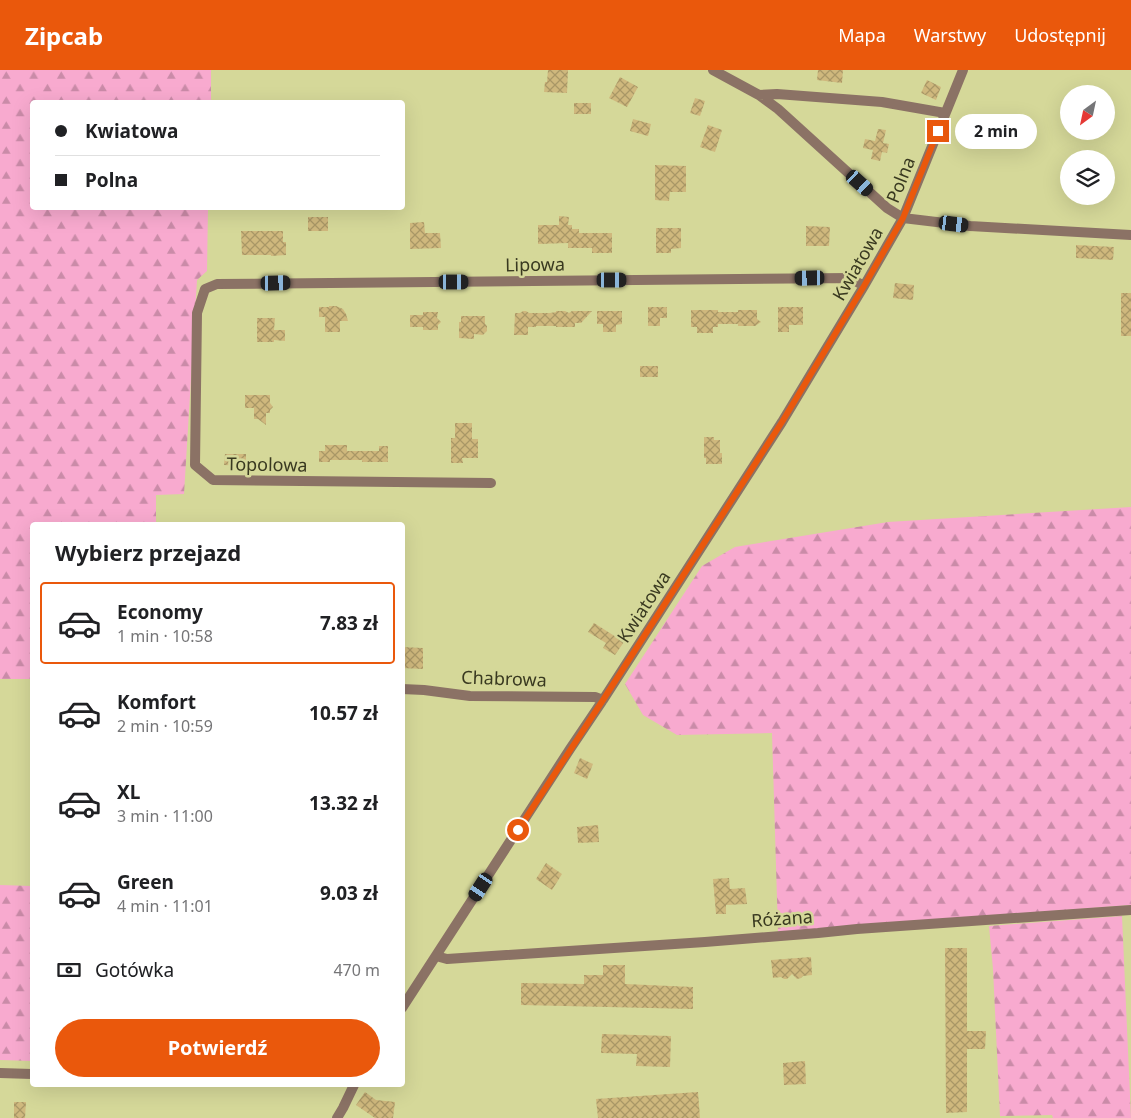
<!DOCTYPE html>
<html lang="pl">
<meta charset="utf-8">
<style>
:root{--surface:#fff;--page:#f2f2f2;--text:#202124;--muted:#757577;--line:#e0e0e0;--accent:#ea580c}
body{margin:0;font-family:"Noto Sans",sans-serif;background:var(--page);color:var(--text);height:100vh;display:flex;flex-direction:column;font-size:19px;white-space:nowrap}
*{box-sizing:border-box;margin:0}
p{font-size:16px;color:var(--muted)}
.icon{flex:none;width:28px;height:28px;fill:none;stroke:currentColor;stroke-width:2;stroke-linecap:round;stroke-linejoin:round}
.map{position:relative;flex:1;overflow:hidden}
.panel{position:absolute;left:30px;top:452px;width:375px;height:565px;display:flex;flex-direction:column;background:var(--surface);border-radius:5px;box-shadow:0 5px 20px #0002}
.panel>*{flex:none}
.top-card{position:absolute;left:30px;top:30px;width:375px;height:110px;border-radius:5px;box-shadow:0 5px 20px #0002;display:grid;align-content:center;height:110px;padding:0 25px;background:var(--surface)}
.needle{width:32px;rotate:213deg}
.controls{position:absolute;left:1060px;top:15px;display:grid;gap:10px}
.controls a{display:grid;place-items:center;width:55px;height:55px;border-radius:50%;background:var(--surface);box-shadow:0 5px 20px #0002;font-size:25px}
.end{position:absolute;width:22px;height:22px;margin:-11px;border:6px solid #ea580c;background:#fff;box-shadow:0 0 0 2px #fff}
.from{border-radius:50%}
.bubble{position:absolute;height:35px;border-radius:18px;background:var(--surface);box-shadow:0 5px 20px #0002;font-size:16px;font-weight:700;line-height:35px;text-align:center}
.car{position:absolute;width:15px;height:30px;margin:-15px -8px;border-radius:6px;box-shadow:0 0 4px 1px #0007;background:linear-gradient(#222 24%,#8ab4d8 0 40%,#222 0 76%,#8ab4d8 0 86%,#222 0)}
.top-card b{display:flex;align-items:center;gap:18px;height:48px;font-size:19px}
.top-card b+b{border-top:1px solid var(--line)}
.top-card i{width:12px;height:12px;background:var(--text)}
ul{padding:0;list-style:none}
li{display:flex;align-items:center;gap:15px;height:82px;margin:0 10px 8px;padding:0 15px;border:2px solid transparent;border-radius:5px}
li div{flex:1}
li b{display:block;font-size:19px}
li em{font-style:normal;font-weight:700}
li.on{border-color:var(--accent)}
li>.icon{width:45px;height:45px;stroke-width:1.5}
h2{padding:0 25px;font-size:22px;line-height:60px}
.pay{display:flex;align-items:center;gap:12px;height:55px;padding:0 25px;font-size:19px}
.pay p{margin-inline-start:auto}
.action{display:flex;gap:10px;margin-top:auto;padding:10px 25px}
.action a{flex:1;height:58px;border-radius:30px;background:var(--accent);color:#fff;font-size:20px;font-weight:700;line-height:58px;text-align:center}
header{display:flex;align-items:center;gap:30px;box-sizing:border-box;height:70px;padding:0 25px;background:var(--accent);color:#fff}
header strong{font-size:24px}
nav{display:flex;gap:28px;margin-inline-start:auto;font-size:18px}
.map>svg:first-child{display:block}
</style>
<header>
<strong>Zipcab</strong>
<nav><a>Mapa</a><a>Warstwy</a><a>Udostępnij</a></nav>
</header>
<div class="map">
<svg width="1131" height="1048" viewBox="0 0 1131 1048">
<defs>
<pattern id="forest-firs" width="22" height="20" patternUnits="userSpaceOnUse" patternTransform="scale(1.25)"><rect width="22" height="20" fill="#f8aacf"/><path d="M5 1l3.5 6h-7zM16 11l3.5 6h-7z" fill="#ca8ba8"/></pattern>
<pattern id="building-cross-hatch" width="8" height="8" patternUnits="userSpaceOnUse" patternTransform="scale(1.25)"><rect width="8" height="8" fill="#cfb87d"/><path d="M0 0l8 8M0 8l8-8" fill="none" stroke="#a99766"/></pattern>
</defs>
<rect width="100%" height="100%" fill="#d5d899"/>
<!-- forest -->
<path fill="url(#forest-firs)" d="M 0,0 L 211,0 L 211,32 L 32,32 L 32,138 L 208,138 L 207,201 L 197,210 L 184,424 L 156,425 L 156,455 L 32,455 L 32,609 L 0,609 Z
M 1131,437 L 1131,835 L 778,862 L 772,663 L 677,665 L 643,645 L 625,614 L 702,496 L 735,477 L 888,452 Z
M 0,815 L 32,816 L 32,991 L 0,990 Z
M 1122,846 L 1131,1048 L 1053,1048 L 1052,1045 L 1000,1046 L 993,899 L 989,856 Z"/>
<!-- building -->
<path fill="url(#building-cross-hatch)" d="M 548,0 L 568,0 L 567,23 L 544,22 L 545,12 L 547,12 Z
M 818,0 L 843,0 L 842,13 L 817,10 Z
M 620,7 L 638,17 L 627,37 L 609,28 Z
M 927,10 L 941,17 L 936,30 L 921,23 Z
M 695,28 L 705,31 L 700,46 L 690,43 Z
M 574,33 L 591,33 L 591,44 L 574,44 Z
M 633,49 L 651,54 L 648,66 L 630,61 Z
M 708,55 L 722,60 L 715,82 L 700,77 Z
M 878,59 L 886,60 L 883,73 L 889,74 L 887,83 L 882,82 L 880,91 L 871,89 L 873,80 L 863,78 L 865,69 L 875,71 Z
M 655,95 L 686,96 L 686,122 L 670,122 L 669,131 L 655,130 Z
M 559,146 L 569,147 L 568,155 L 572,155 L 572,159 L 579,159 L 579,163 L 612,163 L 612,183 L 592,183 L 592,178 L 568,178 L 568,173 L 538,174 L 538,155 L 559,155 Z
M 308,147 L 328,147 L 328,161 L 308,161 Z
M 424,152 L 425,163 L 440,163 L 441,178 L 410,179 L 410,153 Z
M 806,156 L 830,157 L 829,176 L 806,176 Z
M 656,158 L 681,158 L 681,178 L 671,179 L 671,183 L 656,183 Z
M 241,161 L 283,161 L 283,172 L 286,172 L 286,185 L 271,186 L 271,185 L 242,185 Z
M 1076,175 L 1114,177 L 1113,190 L 1076,188 Z
M 895,213 L 914,215 L 913,230 L 893,228 Z
M 1121,223 L 1131,223 L 1131,266 L 1121,266 Z
M 329,236 L 336,236 L 343,239 L 346,244 L 348,251 L 340,251 L 340,262 L 325,262 L 325,247 L 319,247 L 319,237 L 329,237 Z
M 648,237 L 667,237 L 667,248 L 660,248 L 660,256 L 648,256 Z
M 778,237 L 803,237 L 803,255 L 789,255 L 789,262 L 778,262 Z
M 691,240 L 718,240 L 718,242 L 738,242 L 738,240 L 757,240 L 757,249 L 761,252 L 755,256 L 738,256 L 738,254 L 718,254 L 718,257 L 713,257 L 713,263 L 697,263 L 697,257 L 691,257 Z
M 523,241 L 526,241 L 529,243 L 550,243 L 556,242 L 556,241 L 565,241 L 569,243 L 572,241 L 592,241 L 581,253 L 575,253 L 575,257 L 556,257 L 556,256 L 536,256 L 536,257 L 528,257 L 528,265 L 514,265 L 515,243 L 520,243 Z
M 597,241 L 622,241 L 622,254 L 616,255 L 616,262 L 603,262 L 603,254 L 597,254 Z
M 423,242 L 438,242 L 437,248 L 441,252 L 438,255 L 438,260 L 423,260 L 423,257 L 410,257 L 410,245 L 423,245 Z
M 461,246 L 485,246 L 485,254 L 487,256 L 487,261 L 483,265 L 474,264 L 474,269 L 459,268 L 459,252 L 461,252 Z
M 257,248 L 275,248 L 274,260 L 285,260 L 285,271 L 274,270 L 274,272 L 257,272 Z
M 640,296 L 658,296 L 658,307 L 640,307 Z
M 245,325 L 270,325 L 270,333 L 273,337 L 270,340 L 270,343 L 266,343 L 266,355 L 258,349 L 254,349 L 254,338 L 245,338 Z
M 455,353 L 472,353 L 472,369 L 478,369 L 478,388 L 462,388 L 463,393 L 451,393 L 451,368 L 455,368 Z
M 704,367 L 714,367 L 714,370 L 720,370 L 720,383 L 722,383 L 722,394 L 706,394 L 706,388 L 704,388 Z
M 325,375 L 347,375 L 347,381 L 379,381 L 379,376 L 388,376 L 388,392 L 362,392 L 362,390 L 330,390 L 330,392 L 319,392 L 319,381 L 325,381 Z
M 225,384 L 246,384 L 246,396 L 224,395 Z
M 594,553 L 624,572 L 615,585 L 603,578 L 606,573 L 588,562 Z
M 402,577 L 423,578 L 423,599 L 402,598 Z
M 580,688 L 593,694 L 587,709 L 574,703 Z
M 598,755 L 599,772 L 578,773 L 577,757 Z
M 546,793 L 562,804 L 552,820 L 536,809 Z
M 729,808 L 730,819 L 745,818 L 747,834 L 726,835 L 726,844 L 716,844 L 713,809 Z
M 945,878 L 967,878 L 967,961 L 986,961 L 985,979 L 967,979 L 967,1042 L 946,1043 Z
M 811,887 L 812,905 L 803,906 L 801,908 L 797,909 L 792,904 L 787,909 L 784,909 L 781,907 L 773,908 L 771,890 Z
M 603,895 L 625,895 L 625,914 L 693,917 L 693,939 L 521,935 L 521,913 L 584,914 L 584,905 L 603,905 Z
M 602,964 L 671,966 L 670,997 L 636,996 L 637,984 L 601,983 Z
M 805,991 L 806,1014 L 784,1015 L 783,993 Z
M 365,1022 L 376,1030 L 395,1032 L 393,1048 L 375,1048 L 356,1035 Z
M 698,1022 L 700,1048 L 598,1048 L 596,1029 Z
M 14,1032 L 26,1032 L 25,1048 L 14,1048 Z"/>
<g fill="none" stroke-linecap="round" stroke-linejoin="round">
<!-- street -->
<path stroke="#8b7265" stroke-width="10" d="M 713,0 L 759,25 L 778,39 L 887,138 L 903,148 L 970,156 L 1131,165
M 759,25 L 777,24 L 882,32 L 945,43
M 491,413 L 213,410 L 195,395 L 197,243 L 205,219 L 217,214 L 850,208 L 864,216
M 402,619 L 424,620 L 470,626 L 595,627 L 603,630
M 436,886 L 447,889 L 705,872 L 818,863 L 857,859 L 1131,840
M 402,938 L 570,679 L 603,630 L 782,352 L 864,216 L 903,148 L 963,0
M 0,1003 L 32,1004
M 337,1048 L 343,1038 L 354,1015"/>
</g>
<g fill="none" stroke-linecap="round" stroke-linejoin="round">
<!-- route -->
<path stroke="#ea580c" stroke-width="6" d="M 518,760 L 603,630 L 782,352 L 864,216 L 903,148 L 938,61"/>
</g>
<g text-anchor="middle" stroke-width="5" stroke-linejoin="round" paint-order="stroke">
<!-- street labels -->
<g font-size="18" fill="#393920" stroke="#d5d899">
<text transform="translate(901 110) rotate(-68)" y="6">Polna</text>
<text transform="translate(858 194) rotate(-60)" y="6">Kwiatowa</text>
<text transform="translate(535 195) rotate(-1)" y="6">Lipowa</text>
<text transform="translate(267 395) rotate(1)" y="6">Topolowa</text>
<text transform="translate(644 537) rotate(-57)" y="6">Kwiatowa</text>
<text transform="translate(504 609) rotate(2)" y="6">Chabrowa</text>
<text transform="translate(782 849) rotate(-4)" y="6">Różana</text>
</g>
</g>
</svg>
<div class="controls">
<a><svg class="needle" viewBox="-14 -14 28 28"><path d="M0-13l5 13h-10z" fill="#e53935"/><path d="M0 13l5-13h-10z" fill="#757577"/></svg></a>
<a><svg class="icon" aria-label="layers" viewBox="0 0 24 24"><path d="M12 4l9 5-9 5-9-5zM3 14l9 5 9-5"/></svg></a>
</div>
<i class="end from" style="left:518px;top:760px"></i>
<i class="end" style="left:938px;top:61px"></i>
<div class="bubble" style="left:955px;top:44px;width:82px">2 min</div>
<i class="car" style="left:860px;top:113px;rotate:132deg"></i>
<i class="car" style="left:954px;top:154px;rotate:97deg"></i>
<i class="car" style="left:810px;top:208px;rotate:269deg"></i>
<i class="car" style="left:612px;top:210px;rotate:90deg"></i>
<i class="car" style="left:454px;top:212px;rotate:90deg"></i>
<i class="car" style="left:276px;top:213px;rotate:89deg"></i>
<i class="car" style="left:481px;top:817px;rotate:213deg"></i>
<div class="top-card">
<b><i class="from"></i>Kwiatowa</b>
<b><i></i>Polna</b>
</div>
<section class="panel">
<h2>Wybierz przejazd</h2>
<ul>
<li class="on"><svg class="icon" aria-label="car" viewBox="0 0 24 24"><path d="M5 17H2v-5l4-1 3-4h7l3 4 3 1v5h-3M9 17h6M6 11h13"/><circle cx="7" cy="17" r="2"/><circle cx="17" cy="17" r="2"/></svg><div><b>Economy</b><p>1 min · 10:58</p></div><em>7.83 zł</em></li>
<li><svg class="icon" aria-label="car" viewBox="0 0 24 24"><path d="M5 17H2v-5l4-1 3-4h7l3 4 3 1v5h-3M9 17h6M6 11h13"/><circle cx="7" cy="17" r="2"/><circle cx="17" cy="17" r="2"/></svg><div><b>Komfort</b><p>2 min · 10:59</p></div><em>10.57 zł</em></li>
<li><svg class="icon" aria-label="car" viewBox="0 0 24 24"><path d="M5 17H2v-5l4-1 3-4h7l3 4 3 1v5h-3M9 17h6M6 11h13"/><circle cx="7" cy="17" r="2"/><circle cx="17" cy="17" r="2"/></svg><div><b>XL</b><p>3 min · 11:00</p></div><em>13.32 zł</em></li>
<li><svg class="icon" aria-label="car" viewBox="0 0 24 24"><path d="M5 17H2v-5l4-1 3-4h7l3 4 3 1v5h-3M9 17h6M6 11h13"/><circle cx="7" cy="17" r="2"/><circle cx="17" cy="17" r="2"/></svg><div><b>Green</b><p>4 min · 11:01</p></div><em>9.03 zł</em></li>
</ul>
<div class="pay"><svg class="icon" aria-label="cash" viewBox="0 0 24 24"><path d="M3 7h18v10H3z"/><circle cx="12" cy="12" r="2"/></svg>Gotówka<p>470 m</p></div>
<div class="action"><a>Potwierdź</a></div>
</section>
</div>
